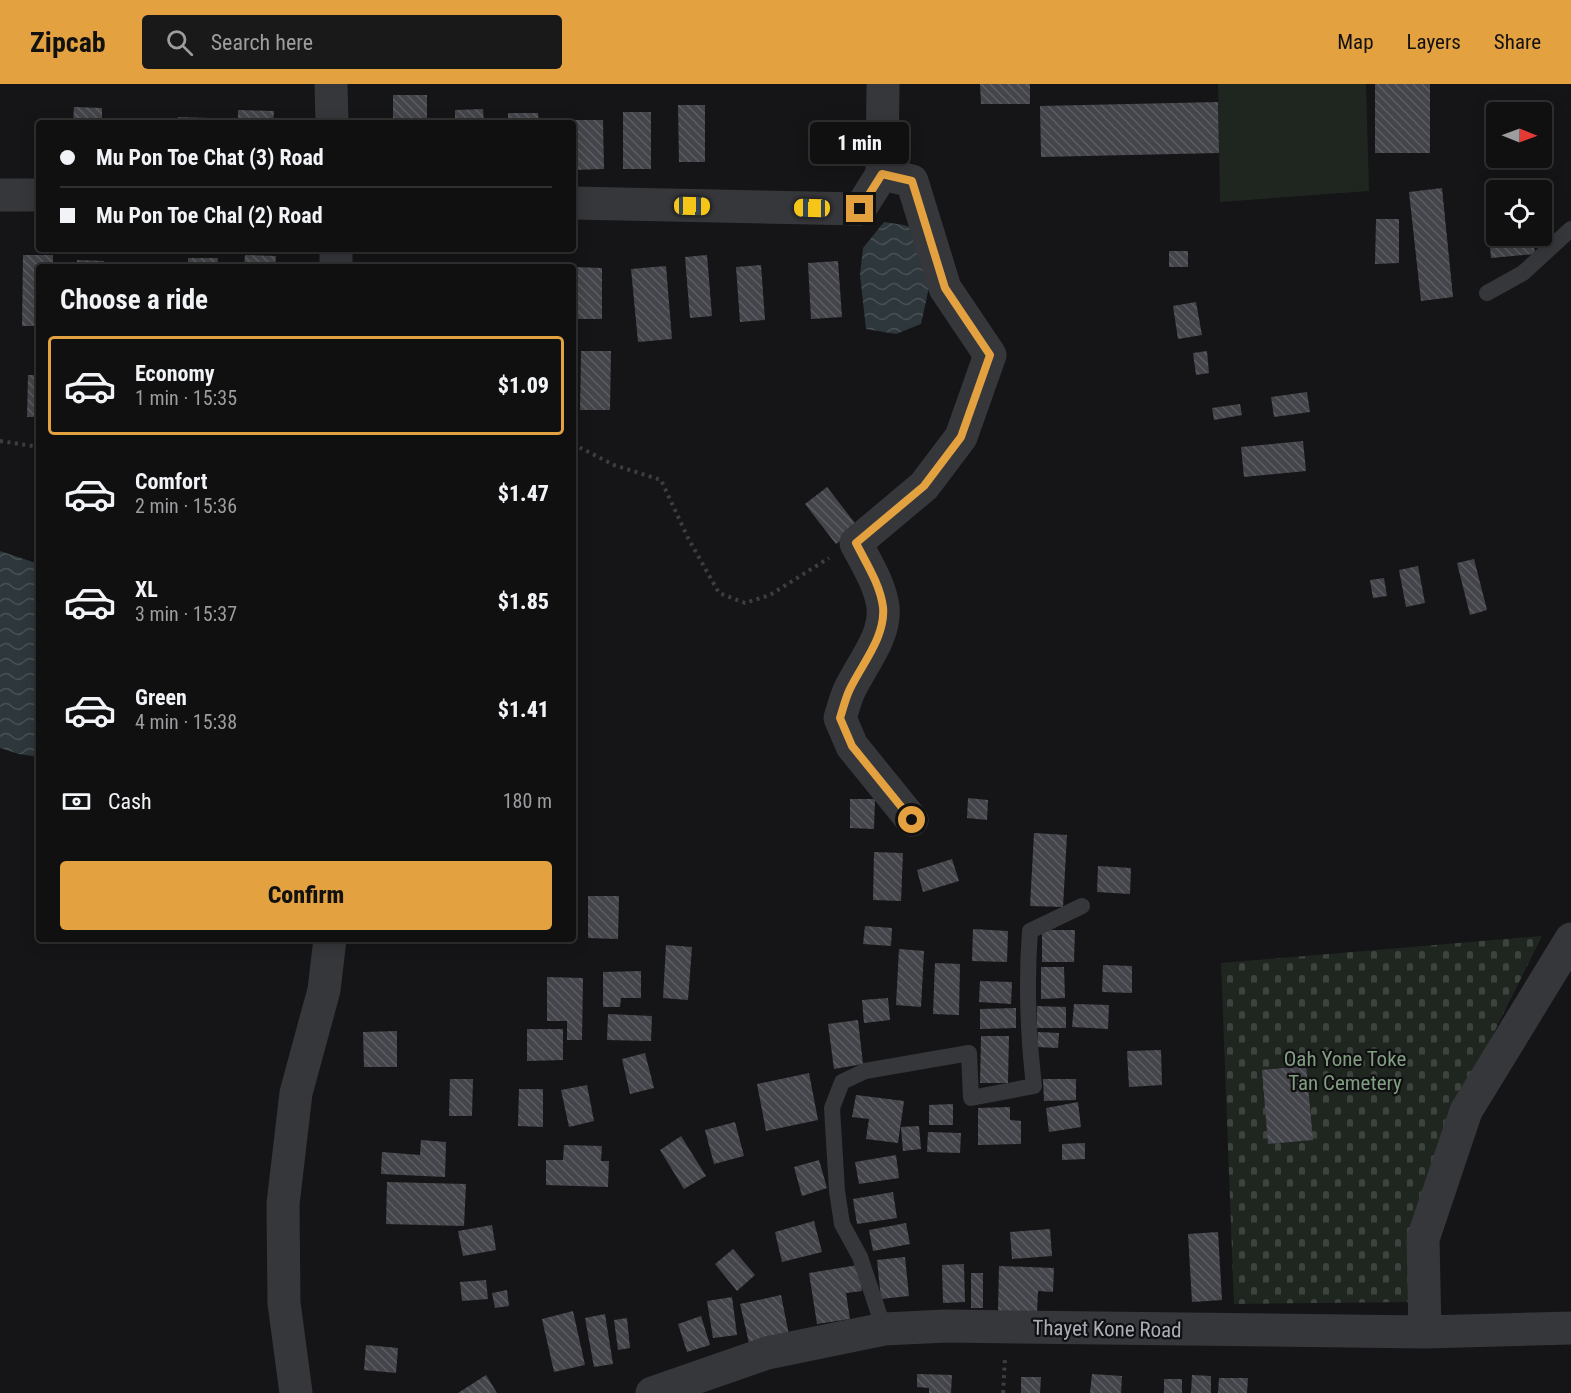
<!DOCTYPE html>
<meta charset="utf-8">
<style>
:root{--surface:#101011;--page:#19191a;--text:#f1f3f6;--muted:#9c9d9f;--line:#303031;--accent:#e4a140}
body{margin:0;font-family:"Roboto Condensed",sans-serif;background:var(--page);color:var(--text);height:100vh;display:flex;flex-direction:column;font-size:22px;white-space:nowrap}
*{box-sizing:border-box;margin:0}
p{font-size:20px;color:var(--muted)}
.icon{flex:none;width:33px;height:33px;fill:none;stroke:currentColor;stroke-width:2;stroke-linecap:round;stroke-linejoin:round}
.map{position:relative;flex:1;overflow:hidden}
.panel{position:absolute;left:36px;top:180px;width:540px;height:678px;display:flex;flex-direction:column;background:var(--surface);border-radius:6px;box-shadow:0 3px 15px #0003,0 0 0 2px var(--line)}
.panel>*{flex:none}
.top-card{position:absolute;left:36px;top:36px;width:540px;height:132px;border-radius:6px;box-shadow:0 3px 15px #0003,0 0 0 2px var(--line);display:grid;align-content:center;height:132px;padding:0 24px;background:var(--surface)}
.needle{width:39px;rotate:91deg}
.tools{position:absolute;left:1486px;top:18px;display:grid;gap:12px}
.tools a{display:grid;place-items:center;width:66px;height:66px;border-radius:6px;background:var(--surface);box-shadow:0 3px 15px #0003,0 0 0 2px var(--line);font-size:30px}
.end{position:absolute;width:27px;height:27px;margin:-14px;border:8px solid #e4a140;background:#111;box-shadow:0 0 0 3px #111}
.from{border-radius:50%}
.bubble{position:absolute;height:42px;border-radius:6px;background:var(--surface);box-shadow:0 3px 15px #0003,0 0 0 2px var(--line);font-size:20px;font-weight:800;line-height:42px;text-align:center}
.car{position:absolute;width:18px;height:36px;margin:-18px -9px;border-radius:8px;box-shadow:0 0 4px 2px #0007;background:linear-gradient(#f5c518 24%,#345 0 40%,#f5c518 0 76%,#345 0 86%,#f5c518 0)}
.top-card b{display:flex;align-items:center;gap:21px;height:57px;font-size:22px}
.top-card b+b{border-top:2px solid var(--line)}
.top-card i{width:15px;height:15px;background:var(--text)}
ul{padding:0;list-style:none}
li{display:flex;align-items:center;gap:18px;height:99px;margin:0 12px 9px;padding:0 12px;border:3px solid transparent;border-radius:6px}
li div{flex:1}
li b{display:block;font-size:22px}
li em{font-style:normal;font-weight:800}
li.current{border-color:var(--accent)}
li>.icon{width:54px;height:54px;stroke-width:1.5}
h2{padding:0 24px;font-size:27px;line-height:72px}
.pay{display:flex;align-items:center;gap:15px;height:66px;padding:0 24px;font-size:22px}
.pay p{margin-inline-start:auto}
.action{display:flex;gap:12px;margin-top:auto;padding:12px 24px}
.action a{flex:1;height:69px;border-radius:6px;background:var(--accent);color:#111;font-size:24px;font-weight:800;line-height:69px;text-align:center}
header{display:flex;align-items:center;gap:36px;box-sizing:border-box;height:84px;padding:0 30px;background:var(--accent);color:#111}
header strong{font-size:28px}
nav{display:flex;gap:33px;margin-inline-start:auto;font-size:21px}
.search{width:420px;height:54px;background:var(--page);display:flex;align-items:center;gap:15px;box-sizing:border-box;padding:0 21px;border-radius:6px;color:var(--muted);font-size:22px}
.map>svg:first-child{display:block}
</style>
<header>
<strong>Zipcab</strong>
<div class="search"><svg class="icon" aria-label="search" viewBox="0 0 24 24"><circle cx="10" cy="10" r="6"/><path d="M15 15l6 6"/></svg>Search here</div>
<nav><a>Map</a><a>Layers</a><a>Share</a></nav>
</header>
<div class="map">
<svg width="1571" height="1309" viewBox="0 0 1571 1309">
<defs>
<pattern id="cemetery-stones" width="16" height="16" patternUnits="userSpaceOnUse" patternTransform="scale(1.5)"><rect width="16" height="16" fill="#1f2620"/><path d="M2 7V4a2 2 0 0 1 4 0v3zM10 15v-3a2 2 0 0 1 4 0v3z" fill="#3d433e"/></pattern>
<pattern id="water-waves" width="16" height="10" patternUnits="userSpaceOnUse" patternTransform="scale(1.5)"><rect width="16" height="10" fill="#2e373c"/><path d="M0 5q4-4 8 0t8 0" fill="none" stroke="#495156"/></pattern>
<pattern id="building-back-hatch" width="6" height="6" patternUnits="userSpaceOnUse" patternTransform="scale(1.5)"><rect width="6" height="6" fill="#44454a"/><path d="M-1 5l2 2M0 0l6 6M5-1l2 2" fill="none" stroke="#5c5d62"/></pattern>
</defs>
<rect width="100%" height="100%" fill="#151517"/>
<!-- cemetery -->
<path fill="url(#cemetery-stones)" d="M 1542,852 L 1460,1017 L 1414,1218 L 1234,1220 L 1221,879 Z"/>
<!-- pitch -->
<path fill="#1f2620" d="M 1218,0 L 1366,0 L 1369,107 L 1220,118 Z"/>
<!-- water -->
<path fill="url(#water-waves)" d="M 884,138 L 904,141 L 920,147 L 931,194 L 921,240 L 896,250 L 866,245 L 860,191 L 863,164 Z
M 0,467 L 39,480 L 39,673 L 19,670 L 0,664 Z"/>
<!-- building -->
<path fill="url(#building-back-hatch)" d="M 980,0 L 1030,0 L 1030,20 L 981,20 Z
M 1375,0 L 1430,0 L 1430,69 L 1375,69 Z
M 393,11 L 427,11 L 427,39 L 393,39 Z
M 1218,18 L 1219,69 L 1041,73 L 1040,22 Z
M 678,21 L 705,21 L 705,78 L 679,78 Z
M 74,23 L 102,24 L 102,39 L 73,39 Z
M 483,25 L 484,39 L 455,39 L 455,26 Z
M 238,26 L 274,27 L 273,39 L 238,39 Z
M 623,28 L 651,28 L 651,85 L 623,85 Z
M 508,29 L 538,29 L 539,39 L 508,39 Z
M 178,33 L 208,34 L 207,39 L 178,39 Z
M 565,36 L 603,36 L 604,85 L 573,86 L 573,39 L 565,39 Z
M 1442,104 L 1453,213 L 1421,217 L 1409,108 Z
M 1497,110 L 1497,152 L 1533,152 L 1535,170 L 1491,174 L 1486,111 Z
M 1376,135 L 1399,135 L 1399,179 L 1375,180 Z
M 1169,167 L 1188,167 L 1188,183 L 1169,183 Z
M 23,171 L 53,171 L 53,183 L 39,183 L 39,242 L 22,242 Z
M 245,171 L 276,172 L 275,183 L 244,183 Z
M 707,171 L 712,232 L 690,234 L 685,173 Z
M 188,174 L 218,174 L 217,183 L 188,183 Z
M 77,176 L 104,177 L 104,183 L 77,183 Z
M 838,177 L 842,233 L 811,235 L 808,179 Z
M 129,179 L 158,180 L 158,183 L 129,183 Z
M 543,179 L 543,183 L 518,183 L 518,180 Z
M 761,181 L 765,236 L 740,238 L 736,183 Z
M 666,182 L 672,255 L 638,258 L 631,185 Z
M 574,183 L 602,184 L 602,235 L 574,235 Z
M 1196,218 L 1202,251 L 1178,255 L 1173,222 Z
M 581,267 L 611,267 L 610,326 L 580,326 Z
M 1207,267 L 1209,289 L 1196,291 L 1193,269 Z
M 28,291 L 39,291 L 39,333 L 27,333 Z
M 1307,308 L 1310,328 L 1274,333 L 1271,313 Z
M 1240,320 L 1242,331 L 1214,336 L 1212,324 Z
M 1303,357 L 1306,387 L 1244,393 L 1241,363 Z
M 827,403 L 858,443 L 836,460 L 805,420 Z
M 1474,475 L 1487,526 L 1470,531 L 1457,479 Z
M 1418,482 L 1425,519 L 1406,523 L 1399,486 Z
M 1384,494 L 1387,512 L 1373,514 L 1370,496 Z
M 968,714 L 988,716 L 987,736 L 967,734 Z
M 850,715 L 875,715 L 874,745 L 850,744 Z
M 1034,749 L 1067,751 L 1063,823 L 1030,822 Z
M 874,768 L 903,769 L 901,817 L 873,816 Z
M 952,775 L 959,797 L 923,808 L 917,786 Z
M 1098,782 L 1131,784 L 1130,810 L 1097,808 Z
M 588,812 L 619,812 L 618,855 L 588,854 Z
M 573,816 L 577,816 L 575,849 L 573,849 Z
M 865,842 L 892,844 L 891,862 L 863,860 Z
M 973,845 L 1008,847 L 1007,878 L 972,877 Z
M 1042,846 L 1075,846 L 1074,878 L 1042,878 Z
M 666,861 L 692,863 L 688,916 L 663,914 Z
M 899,865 L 924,867 L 921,923 L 896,921 Z
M 935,879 L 960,880 L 959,931 L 933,930 Z
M 1103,881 L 1132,882 L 1132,909 L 1102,908 Z
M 1041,883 L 1064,883 L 1065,914 L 1041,915 Z
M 641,887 L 641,914 L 621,914 L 620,923 L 603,923 L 603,888 Z
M 547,893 L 583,894 L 582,956 L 567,956 L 567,937 L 547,937 Z
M 980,897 L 1012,898 L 1011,920 L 979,918 Z
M 888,914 L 890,936 L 864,939 L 862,916 Z
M 1074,920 L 1109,921 L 1108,945 L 1072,943 Z
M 1037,922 L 1066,923 L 1066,944 L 1037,944 Z
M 1016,924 L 1016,944 L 980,945 L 980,925 Z
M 608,930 L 652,932 L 651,957 L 607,956 Z
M 858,936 L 863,980 L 834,985 L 828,940 Z
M 527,945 L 563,945 L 563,976 L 527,977 Z
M 397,947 L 397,983 L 364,983 L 363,948 Z
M 1038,948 L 1059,949 L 1058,964 L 1037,963 Z
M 981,952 L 1009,952 L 1008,999 L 980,999 Z
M 1161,966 L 1162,1001 L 1129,1003 L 1127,967 Z
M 645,969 L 654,1004 L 630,1010 L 622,975 Z
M 1306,982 L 1313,1056 L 1268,1060 L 1262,986 Z
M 809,989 L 818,1036 L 766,1047 L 757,1000 Z
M 450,995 L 473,995 L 472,1032 L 449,1032 Z
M 1043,995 L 1076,995 L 1076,1016 L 1044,1017 Z
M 587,1001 L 594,1037 L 569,1043 L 561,1006 Z
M 519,1005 L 543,1005 L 543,1043 L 518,1042 Z
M 856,1011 L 904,1017 L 898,1059 L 866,1055 L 869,1035 L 852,1033 Z
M 1078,1018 L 1081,1043 L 1049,1048 L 1046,1024 Z
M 953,1020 L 953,1041 L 929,1041 L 929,1021 Z
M 1010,1023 L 1010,1036 L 1021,1037 L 1021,1060 L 978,1061 L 978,1024 Z
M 735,1038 L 744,1072 L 714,1080 L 705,1046 Z
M 919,1042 L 921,1065 L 903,1067 L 901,1043 Z
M 928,1048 L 961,1049 L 960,1069 L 927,1068 Z
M 681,1052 L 706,1092 L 684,1105 L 660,1066 Z
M 421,1056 L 446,1058 L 445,1093 L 381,1090 L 382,1068 L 420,1071 Z
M 1085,1059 L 1085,1075 L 1062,1076 L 1062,1060 Z
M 564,1061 L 602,1062 L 601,1077 L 609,1077 L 608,1103 L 546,1101 L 546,1076 L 563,1076 Z
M 896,1071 L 899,1094 L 859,1100 L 855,1078 Z
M 819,1076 L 827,1104 L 802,1112 L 794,1083 Z
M 387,1098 L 466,1100 L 464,1142 L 386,1140 Z
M 893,1108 L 897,1134 L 857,1140 L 853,1115 Z
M 814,1137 L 822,1168 L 782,1178 L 775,1148 Z
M 906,1139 L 910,1160 L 873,1167 L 869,1146 Z
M 492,1141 L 496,1166 L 463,1172 L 458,1147 Z
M 1050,1145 L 1052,1172 L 1012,1175 L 1010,1148 Z
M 1218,1148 L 1222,1216 L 1192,1218 L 1188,1150 Z
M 733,1165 L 755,1191 L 737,1207 L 715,1180 Z
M 905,1173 L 909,1212 L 881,1215 L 877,1176 Z
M 964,1180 L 965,1218 L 943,1219 L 942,1181 Z
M 858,1181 L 862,1207 L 846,1209 L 850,1235 L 817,1240 L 809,1189 Z
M 999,1182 L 1054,1184 L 1053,1208 L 1038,1207 L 1037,1229 L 998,1228 Z
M 971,1189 L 983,1189 L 983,1224 L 971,1224 Z
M 486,1196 L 488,1215 L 462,1217 L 460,1198 Z
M 507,1206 L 509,1222 L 495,1224 L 492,1209 Z
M 781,1211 L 789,1251 L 749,1259 L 740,1220 Z
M 732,1213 L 737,1251 L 713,1254 L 707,1217 Z
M 573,1227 L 585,1281 L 554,1288 L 542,1235 Z
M 605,1230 L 613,1280 L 594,1283 L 585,1234 Z
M 701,1232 L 710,1261 L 687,1268 L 678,1240 Z
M 627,1234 L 630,1264 L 618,1266 L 614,1236 Z
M 366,1261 L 398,1264 L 396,1289 L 364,1286 Z
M 917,1290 L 952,1291 L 951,1309 L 929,1309 L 929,1304 L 917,1303 Z
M 1092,1290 L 1122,1292 L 1121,1309 L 1090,1309 Z
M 486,1291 L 497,1309 L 458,1309 Z
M 1192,1291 L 1211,1292 L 1211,1309 L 1191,1309 Z
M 1021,1293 L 1041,1293 L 1040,1309 L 1021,1309 Z
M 1219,1294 L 1248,1294 L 1247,1309 L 1218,1309 Z
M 1164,1295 L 1182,1295 L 1182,1309 L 1164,1309 Z"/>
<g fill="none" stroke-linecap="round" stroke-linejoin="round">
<!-- path -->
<path stroke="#3c3e42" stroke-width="4" stroke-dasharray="3 4.5" stroke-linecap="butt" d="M 0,357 L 39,363
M 573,360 L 614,381 L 661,396 L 688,454 L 719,509 L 745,519 L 770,511 L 829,474
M 1003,1309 L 1005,1275"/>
<!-- lane -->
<path stroke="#36373b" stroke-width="16" d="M 1487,209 L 1523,189 L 1571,145
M 884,1245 L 860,1173 L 842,1140 L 837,1107 L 832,1024 L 842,998 L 865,987 L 969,969 L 971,1014 L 1034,1002 C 1028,950 1026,899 1030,847 L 1082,822"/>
<!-- street -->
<path stroke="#36373b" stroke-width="33" d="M 331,0 L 332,39
M 882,90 L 912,97 L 945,204 L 990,271 L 961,353 L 924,402 L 856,459 C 866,479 880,500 883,523 C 886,553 861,581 849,607 C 845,616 843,625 840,634 L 852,662 L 912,736
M 0,111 L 39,111
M 573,119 L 860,125 L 882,90 L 883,0
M 336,165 L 336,183
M 1425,1248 L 1423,1155 L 1466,1027 L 1571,855
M 296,1309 L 284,1219 L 283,1120 L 296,1009 L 324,906 L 330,855
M 652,1309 L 767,1269 L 884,1245 L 946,1242 L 1425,1248 L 1571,1244"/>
</g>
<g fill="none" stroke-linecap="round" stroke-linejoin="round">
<!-- route -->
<path stroke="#e4a140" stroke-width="8" d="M 860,125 L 882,90 L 912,97 L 945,204 L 990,271 L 961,353 L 924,402 L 856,459 C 866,479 880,500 883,523 C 886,553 861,581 849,607 C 845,616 843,625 840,634 L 852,662 L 912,736"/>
</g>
<g text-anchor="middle" stroke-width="4.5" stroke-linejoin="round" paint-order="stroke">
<!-- park labels -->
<g font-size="21" fill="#819f80" stroke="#101012">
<text x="1345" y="982">Oah Yone Toke<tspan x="1345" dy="24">Tan Cemetery</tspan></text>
</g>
<!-- street labels -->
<g font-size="21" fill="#a8adb6" stroke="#101012">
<text transform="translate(1107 1245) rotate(1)" y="7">Thayet Kone Road</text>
</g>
</g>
</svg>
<div class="tools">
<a><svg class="needle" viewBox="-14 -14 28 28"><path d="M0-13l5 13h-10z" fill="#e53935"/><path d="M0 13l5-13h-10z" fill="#9c9d9f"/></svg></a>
<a><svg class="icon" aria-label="locate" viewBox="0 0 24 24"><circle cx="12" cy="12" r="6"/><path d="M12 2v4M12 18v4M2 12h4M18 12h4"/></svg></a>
</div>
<i class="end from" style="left:912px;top:736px"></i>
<i class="end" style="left:860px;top:125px"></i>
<div class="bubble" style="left:810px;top:38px;width:99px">1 min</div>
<i class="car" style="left:692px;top:122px;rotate:91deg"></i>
<i class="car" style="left:812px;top:124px;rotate:271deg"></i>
<div class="top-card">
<b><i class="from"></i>Mu Pon Toe Chat (3) Road</b>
<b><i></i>Mu Pon Toe Chal (2) Road</b>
</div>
<section class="panel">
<h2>Choose a ride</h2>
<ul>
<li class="current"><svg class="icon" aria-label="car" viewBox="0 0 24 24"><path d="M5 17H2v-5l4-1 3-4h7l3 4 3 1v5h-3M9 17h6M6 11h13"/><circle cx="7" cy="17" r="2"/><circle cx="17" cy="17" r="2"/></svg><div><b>Economy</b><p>1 min · 15:35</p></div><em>$1.09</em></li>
<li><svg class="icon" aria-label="car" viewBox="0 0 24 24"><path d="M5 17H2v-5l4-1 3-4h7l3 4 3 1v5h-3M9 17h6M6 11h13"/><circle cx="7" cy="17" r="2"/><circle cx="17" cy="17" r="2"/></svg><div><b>Comfort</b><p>2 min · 15:36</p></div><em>$1.47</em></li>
<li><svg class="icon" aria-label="car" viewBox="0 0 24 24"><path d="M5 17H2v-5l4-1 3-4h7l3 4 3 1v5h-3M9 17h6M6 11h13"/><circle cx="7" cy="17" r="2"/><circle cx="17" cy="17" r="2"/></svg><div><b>XL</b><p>3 min · 15:37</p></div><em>$1.85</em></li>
<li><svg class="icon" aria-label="car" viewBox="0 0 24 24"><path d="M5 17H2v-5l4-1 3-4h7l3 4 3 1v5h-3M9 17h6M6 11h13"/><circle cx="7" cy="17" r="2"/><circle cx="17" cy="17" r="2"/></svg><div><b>Green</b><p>4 min · 15:38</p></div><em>$1.41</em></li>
</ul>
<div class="pay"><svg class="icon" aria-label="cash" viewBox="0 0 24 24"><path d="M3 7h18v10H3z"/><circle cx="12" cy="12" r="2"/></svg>Cash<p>180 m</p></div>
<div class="action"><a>Confirm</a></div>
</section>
</div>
